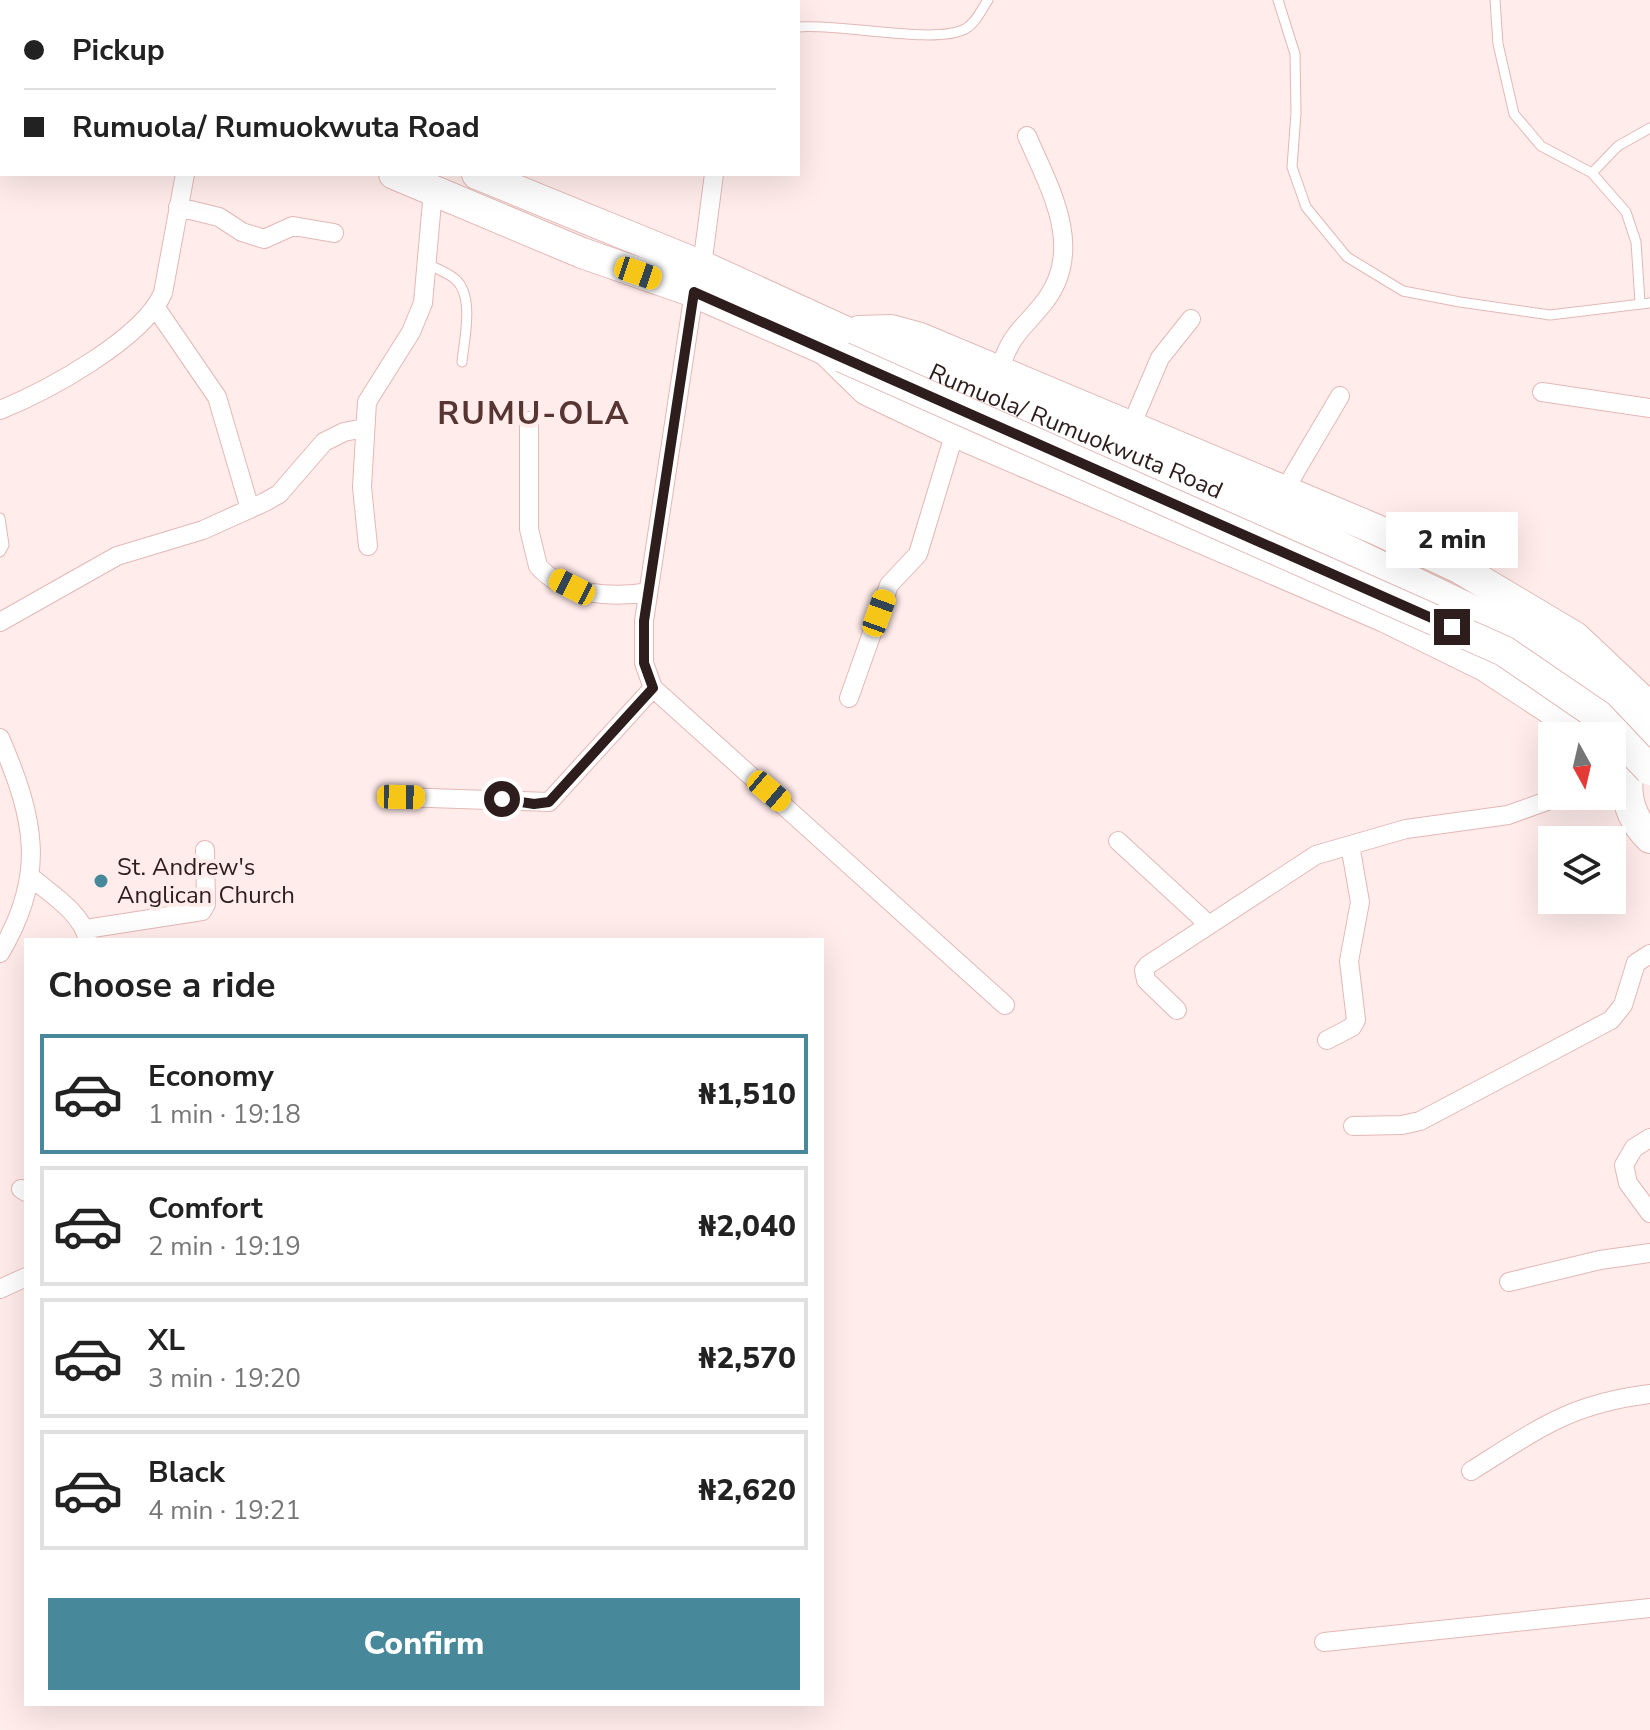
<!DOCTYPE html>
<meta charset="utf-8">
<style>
:root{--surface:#fff;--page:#f6f6f6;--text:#222;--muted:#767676;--line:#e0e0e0;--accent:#47889b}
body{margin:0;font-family:"Nunito Sans",sans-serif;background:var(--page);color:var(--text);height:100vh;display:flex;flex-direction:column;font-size:30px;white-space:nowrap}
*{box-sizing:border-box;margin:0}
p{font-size:26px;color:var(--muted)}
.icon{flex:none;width:44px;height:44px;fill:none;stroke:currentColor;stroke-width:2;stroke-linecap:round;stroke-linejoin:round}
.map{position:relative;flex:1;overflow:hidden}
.panel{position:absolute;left:24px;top:938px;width:800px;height:768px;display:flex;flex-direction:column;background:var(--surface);border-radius:0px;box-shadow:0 8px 32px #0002}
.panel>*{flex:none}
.guide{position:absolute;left:0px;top:0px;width:800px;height:176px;box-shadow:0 8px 32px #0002;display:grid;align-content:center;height:176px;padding:0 24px;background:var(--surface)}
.needle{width:52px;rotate:172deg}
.buttons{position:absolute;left:1538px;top:722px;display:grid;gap:16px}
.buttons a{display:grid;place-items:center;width:88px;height:88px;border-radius:0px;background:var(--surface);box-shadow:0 8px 32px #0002;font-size:40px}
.end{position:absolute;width:36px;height:36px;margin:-18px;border:10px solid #2d1d1c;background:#fff;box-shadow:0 0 0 4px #fff}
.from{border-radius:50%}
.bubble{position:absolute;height:56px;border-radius:0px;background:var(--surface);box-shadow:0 8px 32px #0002;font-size:26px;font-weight:800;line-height:56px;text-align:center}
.car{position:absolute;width:24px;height:48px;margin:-24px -12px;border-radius:10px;box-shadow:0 0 6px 2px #0007;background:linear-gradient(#f5c518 24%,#345 0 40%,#f5c518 0 76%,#345 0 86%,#f5c518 0)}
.guide b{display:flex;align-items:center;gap:28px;height:76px;font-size:30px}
.guide b+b{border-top:2px solid var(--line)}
.guide i{width:20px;height:20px;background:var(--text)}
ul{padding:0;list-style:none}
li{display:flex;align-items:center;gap:24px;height:120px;margin:0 16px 12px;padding:0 8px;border:4px solid var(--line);border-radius:0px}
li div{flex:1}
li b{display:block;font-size:30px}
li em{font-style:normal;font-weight:800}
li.on{border-color:var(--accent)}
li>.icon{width:72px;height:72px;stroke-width:1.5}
h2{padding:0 24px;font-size:36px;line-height:96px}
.button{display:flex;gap:16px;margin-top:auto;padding:16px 24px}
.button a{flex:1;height:92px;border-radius:0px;background:var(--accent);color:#fff;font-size:32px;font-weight:800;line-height:92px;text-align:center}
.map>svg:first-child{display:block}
</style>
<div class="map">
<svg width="1650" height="1730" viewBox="0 0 1650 1730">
<rect width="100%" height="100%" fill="#ffeceb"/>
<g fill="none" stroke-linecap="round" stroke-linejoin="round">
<defs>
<path id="service" d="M 1278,0 L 1295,54 L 1296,113 L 1292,167 L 1306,207 L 1347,257 L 1403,291 L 1460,302 L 1550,315 L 1650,303
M 1495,0 L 1498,44 L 1514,114 L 1541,146 L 1592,173 L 1626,212 L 1636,242 L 1640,302
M 798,27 C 841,23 934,45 965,29 C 976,23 981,10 988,0
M 1592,173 L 1618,146 L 1650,128
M 427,264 C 436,268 448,273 455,279 C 475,296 464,340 462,362
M 0,552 L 4,545 L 0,518"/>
<path id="minor" d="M 402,0 L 402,2
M 155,2 L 156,0
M 738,2 L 738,0
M 178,207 L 219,217 L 242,232 L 264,239 L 293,226 L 334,233
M 702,266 L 714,174
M 694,292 L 644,621 L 644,663 L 653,688 L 1005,1005
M 156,308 L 217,397 L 250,509
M 999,371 C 1012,331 1022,331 1046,300 C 1085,247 1049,187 1027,136
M 1542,392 L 1650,408
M 0,410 C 47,391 143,339 163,293 L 185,174
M 529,421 L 529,529 L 538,566 C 564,596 613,598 648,592
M 1131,426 L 1160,358 L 1191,319
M 1284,491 L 1340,396
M 368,546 L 362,487 L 367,402 L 411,332 L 423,303 L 433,191
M 0,622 L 117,556 L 203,530 L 265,502 L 279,494 L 324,442 L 344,432 L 364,428
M 849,698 L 889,585 L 918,554 L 955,432
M 0,738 C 35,819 47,875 0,953
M 401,797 L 549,802 L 653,688
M 1118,841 L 1208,924
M 32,878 C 51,894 82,913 88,940
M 86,929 L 202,911 L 206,904 L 205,850
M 1177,1010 L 1146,980 L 1144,970 L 1148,965 L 1316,855 L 1406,829 L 1508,815 L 1561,796
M 1327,1040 L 1352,1027 L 1356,1020 L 1349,961 L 1360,902 L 1350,845
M 1353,1126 L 1402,1125 L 1420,1121 L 1611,1020 L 1623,1005 L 1636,963 L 1650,954
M 1650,1138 L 1634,1148 L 1624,1165 L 1628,1183 L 1650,1213
M 21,1189 L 26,1192
M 1509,1282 L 1600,1260 L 1650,1253
M 0,1289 L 26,1277
M 1471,1471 C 1538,1429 1569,1404 1650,1394
M 1324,1642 L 1650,1608"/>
<g id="primary">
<path d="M 4,0 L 10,2"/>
<path d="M 0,31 L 2,32"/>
<path d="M 394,174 L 582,253 L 694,292 L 842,357"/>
<path id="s1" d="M 477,174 L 702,266 L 949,379 L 1186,476 L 1305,530 L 1505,626 L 1618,702 L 1650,733"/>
<path d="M 859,331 L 891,330 L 920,338 L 1375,529 L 1461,569 L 1575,637 L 1646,704"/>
<path d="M 826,350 L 867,390 L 955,432 L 1385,617 L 1485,666 L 1555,712 L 1584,736"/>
<path d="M 1649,737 C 1620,767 1620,808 1650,838"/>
</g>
</defs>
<!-- service casing -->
<use href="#service" stroke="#e3b8b5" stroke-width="11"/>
<!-- minor casing -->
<use href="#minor" stroke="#e3b8b5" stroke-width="20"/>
<!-- primary casing -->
<use href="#primary" stroke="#e3b8b5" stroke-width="32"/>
<!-- service -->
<use href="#service" stroke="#fff" stroke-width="9"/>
<!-- minor -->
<use href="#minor" stroke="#fff" stroke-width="18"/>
<!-- primary -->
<use href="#primary" stroke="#fff" stroke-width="30"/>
<defs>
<path id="primary-bridge" d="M 842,357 L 1504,651 L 1599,716 L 1650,770"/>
</defs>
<!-- primary-bridge casing -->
<use href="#primary-bridge" stroke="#e3b8b5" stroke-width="32" stroke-linecap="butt"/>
<!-- primary-bridge -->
<use href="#primary-bridge" stroke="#fff" stroke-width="30"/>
</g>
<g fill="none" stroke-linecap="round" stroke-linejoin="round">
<!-- route -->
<path stroke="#2d1d1c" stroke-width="10" d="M 502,799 L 534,804 L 549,802 L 653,688 L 644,663 L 644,621 L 694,292 L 1452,627"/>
</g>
<!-- markers -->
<circle fill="#47889b" stroke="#ffeceb" stroke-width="3" cx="101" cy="881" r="8"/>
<g text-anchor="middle" stroke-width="8" stroke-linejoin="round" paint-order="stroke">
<!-- street labels -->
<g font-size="24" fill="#2d1d1c" stroke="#ffeceb">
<text dy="8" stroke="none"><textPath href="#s1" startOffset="652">Rumuola/ Rumuokwuta Road</textPath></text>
</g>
<!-- poi labels -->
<g font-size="24" fill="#2d1d1c" stroke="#ffeceb" text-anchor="start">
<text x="117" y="875">St. Andrew's<tspan x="117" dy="28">Anglican Church</tspan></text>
</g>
<!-- district labels -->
<g font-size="32" font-weight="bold" letter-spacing="2" fill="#573532" stroke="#ffeceb">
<text x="534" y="424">RUMU-OLA</text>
</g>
</g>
</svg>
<div class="buttons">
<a><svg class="needle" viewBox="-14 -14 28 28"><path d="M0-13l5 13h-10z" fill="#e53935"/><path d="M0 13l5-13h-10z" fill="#767676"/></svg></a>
<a><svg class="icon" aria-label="layers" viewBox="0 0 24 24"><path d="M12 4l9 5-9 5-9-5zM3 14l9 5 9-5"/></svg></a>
</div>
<i class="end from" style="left:502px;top:799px"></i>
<i class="end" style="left:1452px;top:627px"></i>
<div class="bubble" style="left:1386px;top:512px;width:132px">2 min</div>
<i class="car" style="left:638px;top:273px;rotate:109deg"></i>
<i class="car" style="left:572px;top:587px;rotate:297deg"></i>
<i class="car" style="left:879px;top:613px;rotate:20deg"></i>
<i class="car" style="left:769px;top:791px;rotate:130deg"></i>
<i class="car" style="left:401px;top:797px;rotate:91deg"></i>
<div class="guide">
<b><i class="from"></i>Pickup</b>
<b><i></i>Rumuola/ Rumuokwuta Road</b>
</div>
<section class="panel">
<h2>Choose a ride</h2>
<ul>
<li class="on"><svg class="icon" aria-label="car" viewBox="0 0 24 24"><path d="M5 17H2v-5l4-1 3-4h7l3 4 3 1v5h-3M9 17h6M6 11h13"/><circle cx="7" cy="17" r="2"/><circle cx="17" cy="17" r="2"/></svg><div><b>Economy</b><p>1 min · 19:18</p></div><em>₦1,510</em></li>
<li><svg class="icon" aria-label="car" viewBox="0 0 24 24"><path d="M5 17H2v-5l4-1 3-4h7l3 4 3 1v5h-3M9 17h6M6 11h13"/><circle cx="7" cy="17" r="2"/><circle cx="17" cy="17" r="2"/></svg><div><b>Comfort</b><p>2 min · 19:19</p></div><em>₦2,040</em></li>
<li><svg class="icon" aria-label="car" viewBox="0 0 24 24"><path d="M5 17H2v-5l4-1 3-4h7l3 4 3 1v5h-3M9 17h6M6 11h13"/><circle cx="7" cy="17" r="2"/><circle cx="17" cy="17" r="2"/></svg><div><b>XL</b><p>3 min · 19:20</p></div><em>₦2,570</em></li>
<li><svg class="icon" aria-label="car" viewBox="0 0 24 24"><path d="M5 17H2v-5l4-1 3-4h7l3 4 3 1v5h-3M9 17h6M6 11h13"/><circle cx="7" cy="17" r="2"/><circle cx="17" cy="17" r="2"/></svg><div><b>Black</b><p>4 min · 19:21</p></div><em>₦2,620</em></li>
</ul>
<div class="button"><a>Confirm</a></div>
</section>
</div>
